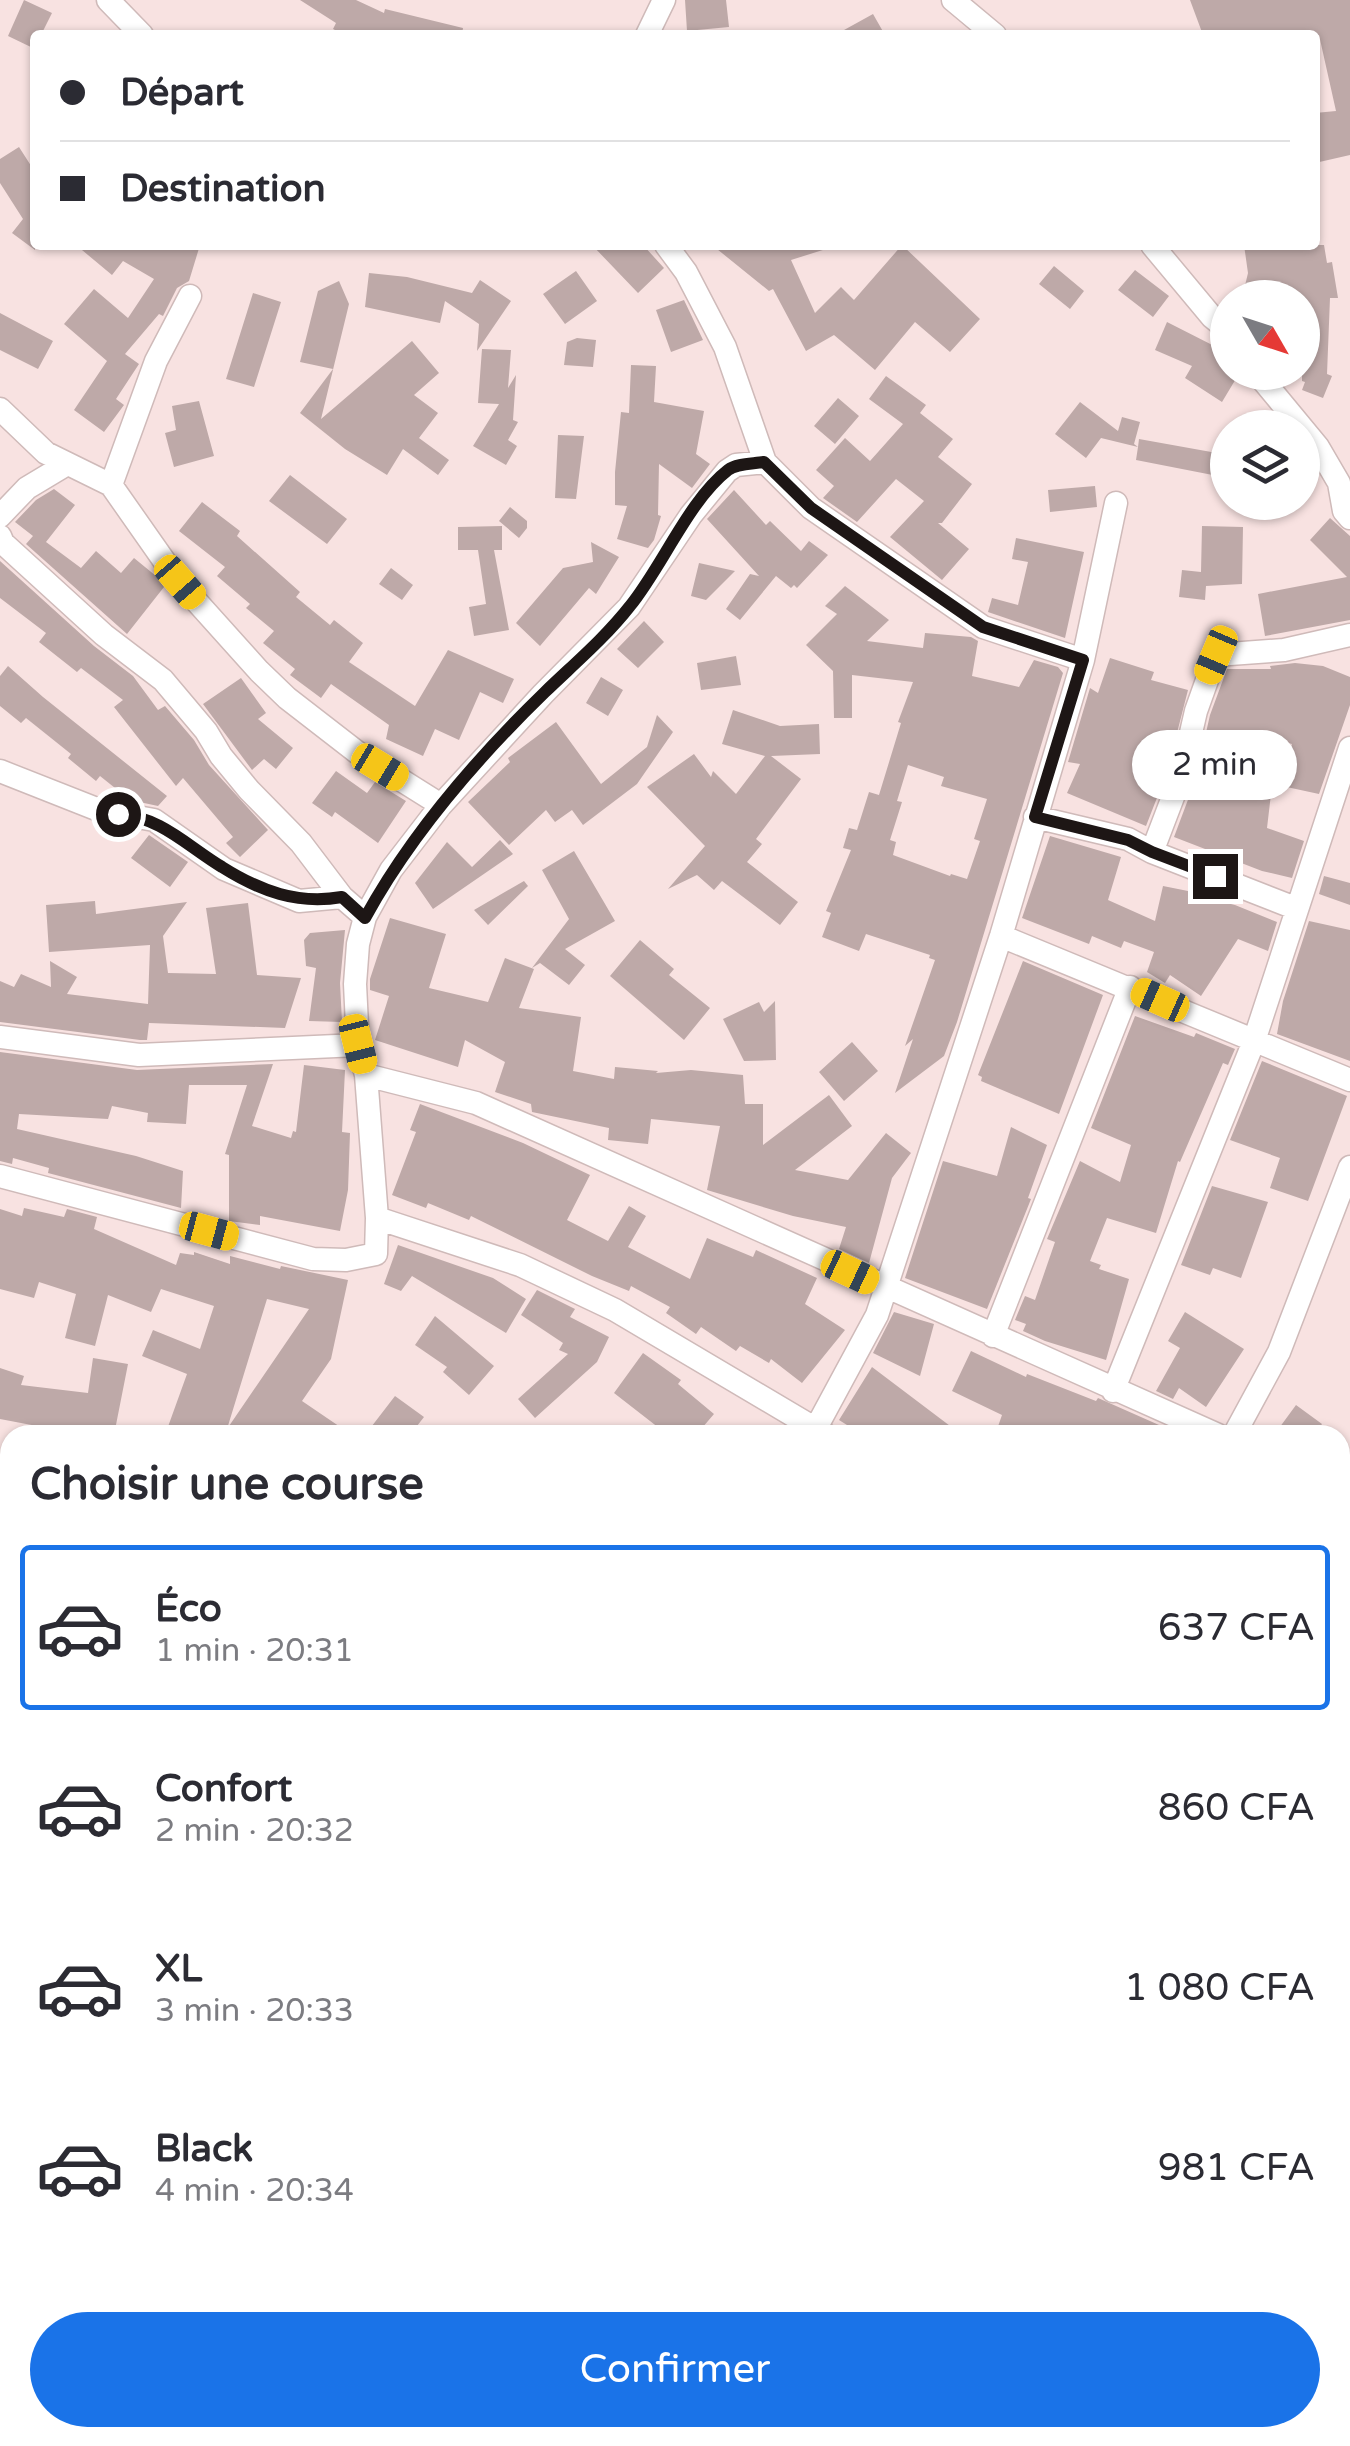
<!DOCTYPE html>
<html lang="fr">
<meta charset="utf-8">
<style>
:root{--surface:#fff;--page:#f2f2f3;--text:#2b2b33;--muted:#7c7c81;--line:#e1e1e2;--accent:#1a73e8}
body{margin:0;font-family:"Varela Round",sans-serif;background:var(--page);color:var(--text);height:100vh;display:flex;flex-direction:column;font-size:38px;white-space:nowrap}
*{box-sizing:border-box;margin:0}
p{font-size:32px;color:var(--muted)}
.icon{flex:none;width:55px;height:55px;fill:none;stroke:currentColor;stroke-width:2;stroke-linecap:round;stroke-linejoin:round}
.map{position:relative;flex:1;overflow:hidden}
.sheet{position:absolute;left:0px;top:1425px;width:1350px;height:1022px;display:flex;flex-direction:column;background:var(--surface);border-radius:30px 30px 0 0;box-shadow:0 2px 8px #0004}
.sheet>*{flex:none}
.banner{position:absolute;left:30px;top:30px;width:1290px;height:220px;border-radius:10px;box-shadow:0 2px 8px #0004;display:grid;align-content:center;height:220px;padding:0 30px;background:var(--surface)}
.needle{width:65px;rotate:129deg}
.fabs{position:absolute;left:1210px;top:280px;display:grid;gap:20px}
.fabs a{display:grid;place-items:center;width:110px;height:110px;border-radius:50%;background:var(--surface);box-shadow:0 2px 8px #0004;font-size:50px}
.end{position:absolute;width:45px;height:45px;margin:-22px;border:12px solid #1d1615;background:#fff;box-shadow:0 0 0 5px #fff}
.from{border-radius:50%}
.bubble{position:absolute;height:70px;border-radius:35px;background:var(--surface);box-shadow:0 2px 8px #0004;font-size:32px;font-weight:600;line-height:70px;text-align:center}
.car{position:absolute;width:30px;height:60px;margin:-30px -15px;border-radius:12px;box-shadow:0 0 8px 2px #0007;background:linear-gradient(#f5c518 24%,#345 0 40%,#f5c518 0 76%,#345 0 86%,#f5c518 0)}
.banner b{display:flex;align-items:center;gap:35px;height:95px;font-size:38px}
.banner b+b{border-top:2px solid var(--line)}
.banner i{width:25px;height:25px;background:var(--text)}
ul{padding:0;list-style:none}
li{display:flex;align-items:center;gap:30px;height:165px;margin:0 20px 15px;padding:0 10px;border:5px solid transparent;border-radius:10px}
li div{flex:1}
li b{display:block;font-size:38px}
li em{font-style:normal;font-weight:600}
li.selected{border-color:var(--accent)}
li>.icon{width:90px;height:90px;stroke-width:1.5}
h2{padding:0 30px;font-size:45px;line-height:120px}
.primary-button{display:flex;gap:20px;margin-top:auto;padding:20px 30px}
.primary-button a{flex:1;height:115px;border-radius:60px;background:var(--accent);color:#fff;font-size:40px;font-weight:600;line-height:115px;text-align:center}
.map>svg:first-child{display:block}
</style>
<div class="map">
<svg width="1350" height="2446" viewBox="0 0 1350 2446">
<rect width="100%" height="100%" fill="#f8e2e1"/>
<!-- building -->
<path fill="#bea9a8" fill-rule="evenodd" d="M 24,0 L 52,13 L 41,35 L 35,35 L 35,49 L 8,36 Z
M 300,0 L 356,0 L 384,13 L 385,9 L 463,28 L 462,35 L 345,35 L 333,29 L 336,23 Z
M 685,0 L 726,0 L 729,27 L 687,31 Z
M 1190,0 L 1350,0 L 1350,155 L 1315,163 L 1315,113 L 1336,111 L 1319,35 L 1203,35 Z
M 873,14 L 885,35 L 835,35 Z
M 19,147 L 35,172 L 35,250 L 12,233 L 23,219 L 0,183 L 0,159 Z
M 76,245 L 200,245 L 189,281 L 177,288 L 163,316 L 159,314 L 125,354 L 139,364 L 116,399 L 124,405 L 104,432 L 74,410 L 107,361 L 64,324 L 94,289 L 128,318 L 154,279 L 123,261 L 112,275 Z
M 592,245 L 643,245 L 664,268 L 638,293 Z
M 712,245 L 825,245 L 826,249 L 791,260 L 815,313 L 841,287 L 854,300 L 902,245 L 980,319 L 950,352 L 915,322 L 875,370 L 834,335 L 806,351 L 773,289 L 769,291 Z
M 1244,245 L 1324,245 L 1327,263 L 1332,262 L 1338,298 L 1330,298 L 1327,374 L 1332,376 L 1323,398 L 1302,390 L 1305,382 L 1302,381 L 1302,298 L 1242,298 L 1248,273 Z
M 1054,266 L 1084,291 L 1070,309 L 1039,284 Z
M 1135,270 L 1169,296 L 1153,317 L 1118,290 Z
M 576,271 L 597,301 L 565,324 L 543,294 Z
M 369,273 L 407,277 L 472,293 L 480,280 L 511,301 L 477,351 L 479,324 L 445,301 L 440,323 L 365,307 Z
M 339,281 L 349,304 L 321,419 L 412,341 L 439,373 L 414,395 L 438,413 L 419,438 L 449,460 L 438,475 L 403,449 L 387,475 L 345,449 L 300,413 L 333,369 L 300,362 L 318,291 Z
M 253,293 L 281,302 L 254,387 L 226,379 Z
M 684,300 L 703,340 L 671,352 L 656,310 Z
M 0,313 L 53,341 L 38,369 L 0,350 Z
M 1167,322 L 1228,353 L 1228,372 L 1240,372 L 1222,402 L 1185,378 L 1192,366 L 1155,350 Z
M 577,338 L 596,340 L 593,367 L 564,365 L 567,342 Z
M 482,349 L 511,350 L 508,388 L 516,375 L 513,420 L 518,422 L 508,440 L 517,446 L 506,465 L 473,446 L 499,404 L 478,403 Z
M 631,365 L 656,366 L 654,402 L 704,411 L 696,454 L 710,464 L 692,488 L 659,464 L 658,515 L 661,516 L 654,540 L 648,548 L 617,539 L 627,506 L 615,505 L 615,472 L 621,412 L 629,413 Z
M 886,376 L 926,405 L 920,413 L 953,439 L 938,457 L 972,484 L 942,523 L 938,523 L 969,549 L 942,580 L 890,537 L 924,501 L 896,479 L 857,522 L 823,498 L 834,486 L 816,470 L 845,438 L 870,461 L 903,424 L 869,399 Z
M 838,398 L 859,416 L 835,444 L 814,426 Z
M 199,401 L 214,456 L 174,467 L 165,433 L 176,430 L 172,406 Z
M 1080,402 L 1118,431 L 1122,417 L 1140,422 L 1134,444 L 1138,447 L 1139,439 L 1228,455 L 1228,478 L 1136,460 L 1138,447 L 1101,438 L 1086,458 L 1055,434 Z
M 558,435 L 584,436 L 576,499 L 555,498 Z
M 290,475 L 347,519 L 327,544 L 269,501 Z
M 1095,486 L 1097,507 L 1050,512 L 1048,490 Z
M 54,489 L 75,505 L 46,542 L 81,568 L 96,551 L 121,573 L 134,558 L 156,576 L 164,587 L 127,634 L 26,544 L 33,536 L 15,522 L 36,500 Z
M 734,490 L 766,525 L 770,521 L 801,551 L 809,541 L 828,555 L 797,588 L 794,585 L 791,588 L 776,576 L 740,620 L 726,609 L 750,574 L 759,576 L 707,519 Z
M 202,502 L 240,531 L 237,536 L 300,592 L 296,597 L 330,625 L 334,620 L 363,643 L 349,662 L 415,706 L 448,650 L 514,679 L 503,703 L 480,692 L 459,740 L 435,729 L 423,756 L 386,739 L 389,725 L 331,684 L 321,698 L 290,675 L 295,669 L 263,643 L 274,631 L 246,608 L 250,604 L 217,576 L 225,567 L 179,531 Z
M 510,507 L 527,521 L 527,528 L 519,538 L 499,521 Z
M 1330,518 L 1350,536 L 1350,620 L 1265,636 L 1258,594 L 1347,577 L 1310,540 Z
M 502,526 L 502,550 L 494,550 L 509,630 L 474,636 L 469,607 L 486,604 L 478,550 L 481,550 L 458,550 L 458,527 Z
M 1202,526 L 1243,527 L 1242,584 L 1206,586 L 1205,600 L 1179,597 L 1182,570 L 1201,572 Z
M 1016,538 L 1084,552 L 1065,638 L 988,612 L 992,598 L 1018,605 L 1028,562 L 1012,559 Z
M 591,542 L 619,557 L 596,594 L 589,588 L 540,646 L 516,623 L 563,568 L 593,562 Z
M 0,561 L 94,646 L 133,676 L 158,710 L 165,706 L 194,740 L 209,765 L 268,830 L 240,857 L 226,843 L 233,837 L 183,778 L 176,786 L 114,707 L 123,700 L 81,668 L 77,672 L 39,642 L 46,633 L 0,598 Z
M 699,563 L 735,571 L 706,600 L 691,596 Z
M 391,568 L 413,585 L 402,600 L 379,584 Z
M 845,586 L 889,620 L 867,641 L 923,648 L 925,633 L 971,637 L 978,641 L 972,676 L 1019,687 L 1034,660 L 1058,667 L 1063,673 L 957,1022 L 944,1056 L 895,1093 L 913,1039 L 905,1046 L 935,960 L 929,958 L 930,955 L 866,934 L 859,951 L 822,937 L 831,913 L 826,911 L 851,850 L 843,848 L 849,828 L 857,830 L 869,792 L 879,795 L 901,723 L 898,722 L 913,682 L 852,675 L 852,718 L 834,718 L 833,671 L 806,645 L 837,614 L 825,606 ZM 908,765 L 944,777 L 941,786 L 987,799 L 974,839 L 980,841 L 967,879 L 951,874 L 950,876 L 893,855 L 896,842 L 890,840 L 902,802 L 897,801 Z
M 644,621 L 664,642 L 638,668 L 617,649 Z
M 736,656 L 741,685 L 701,690 L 697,663 Z
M 1110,658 L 1154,672 L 1151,680 L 1188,690 L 1167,772 L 1146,826 L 1067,793 L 1080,764 L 1068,762 L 1090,688 L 1098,693 Z
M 1295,663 L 1323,666 L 1350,677 L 1350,705 L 1319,794 L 1282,786 L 1292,744 L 1247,731 L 1230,790 L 1271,794 L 1267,828 L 1304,841 L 1292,878 L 1262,871 L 1174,837 L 1195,781 L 1210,715 L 1227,669 L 1271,669 L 1270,666 Z
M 8,666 L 43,697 L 167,796 L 158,806 L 130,800 L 100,776 L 96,781 L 68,758 L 71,754 L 26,718 L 21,723 L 0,706 L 0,676 Z
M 601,677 L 623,690 L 608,716 L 586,703 Z
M 241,678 L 266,713 L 258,719 L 293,748 L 276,769 L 264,759 L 252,770 L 203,704 Z
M 733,710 L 780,726 L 819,724 L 820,754 L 771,756 L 801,779 L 756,839 L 762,844 L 747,862 L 798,902 L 780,925 L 722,881 L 714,890 L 697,875 L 668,889 L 705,846 L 647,787 L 694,754 L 711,777 L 713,771 L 736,794 L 765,756 L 722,744 Z
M 657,715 L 673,732 L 637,784 L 583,825 L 572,810 L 555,822 L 546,810 L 509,845 L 468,802 L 510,762 L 508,758 L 556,722 L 601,784 L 647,747 Z
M 336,771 L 367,793 L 375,782 L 406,801 L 378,843 L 335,812 L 332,817 L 312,803 Z
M 149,835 L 188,862 L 170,887 L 131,858 Z
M 1050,836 L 1121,857 L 1108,900 L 1155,921 L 1163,886 L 1198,893 L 1198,896 L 1235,905 L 1277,922 L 1268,951 L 1238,939 L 1201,996 L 1170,975 L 1165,983 L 1147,972 L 1154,952 L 1124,941 L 1121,948 L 1092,936 L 1089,944 L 1022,918 Z
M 500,840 L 513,854 L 433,909 L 415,883 L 447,842 L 472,867 Z
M 574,851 L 615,921 L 565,949 L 585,965 L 569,985 L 540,963 L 532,968 L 569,919 L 542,870 Z
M 1324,876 L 1350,883 L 1350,905 L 1319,894 Z
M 524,881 L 528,886 L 488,925 L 474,910 Z
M 95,901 L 96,914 L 187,902 L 163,936 L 168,973 L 216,974 L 206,908 L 248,903 L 257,975 L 301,978 L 285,1028 L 149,1023 L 147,1040 L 140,1040 L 0,1022 L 0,981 L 14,987 L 21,974 L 51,987 L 50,961 L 77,977 L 67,994 L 148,1004 L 150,945 L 49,952 L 46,905 Z
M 390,918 L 446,934 L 429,988 L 488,1002 L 505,958 L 534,969 L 519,1008 L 581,1017 L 573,1071 L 614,1079 L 615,1067 L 658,1071 L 656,1073 L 691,1070 L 743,1075 L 745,1104 L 763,1104 L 763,1145 L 829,1095 L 852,1126 L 795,1170 L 848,1180 L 886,1133 L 911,1153 L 892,1178 L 869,1263 L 839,1249 L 846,1227 L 793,1216 L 707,1190 L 720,1126 L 651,1119 L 648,1144 L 608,1140 L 609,1128 L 532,1112 L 531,1104 L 495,1092 L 505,1062 L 465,1040 L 458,1067 L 375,1040 L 389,996 L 370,990 L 370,979 Z
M 1309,921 L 1350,930 L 1350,1061 L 1277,1034 L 1283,1001 Z
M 345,930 L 340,983 L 342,1022 L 309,1021 L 316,968 L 306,966 L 304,940 L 310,933 Z
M 640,940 L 674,969 L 669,975 L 710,1008 L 684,1040 L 610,976 Z
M 1023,961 L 1103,995 L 1059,1114 L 981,1081 L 982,1077 L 978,1075 Z
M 775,1001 L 776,1060 L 744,1061 L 723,1019 L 759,1002 L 764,1012 Z
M 1135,1016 L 1194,1037 L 1196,1033 L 1235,1049 L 1228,1065 L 1223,1063 L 1180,1162 L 1178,1161 L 1156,1233 L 1107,1218 L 1090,1261 L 1101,1265 L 1099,1269 L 1129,1279 L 1106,1360 L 1045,1341 L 1023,1331 L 1026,1324 L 1015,1320 L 1025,1296 L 1035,1300 L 1055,1242 L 1047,1239 L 1080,1161 L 1120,1182 L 1131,1145 L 1091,1128 Z
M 852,1042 L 878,1071 L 844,1101 L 819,1072 Z
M 0,1052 L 137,1070 L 273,1064 L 252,1126 L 291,1138 L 293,1131 L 296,1132 L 304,1065 L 345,1070 L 342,1132 L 350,1133 L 348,1190 L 340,1231 L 260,1216 L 260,1225 L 229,1221 L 229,1155 L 225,1154 L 247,1085 L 189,1085 L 186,1124 L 147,1122 L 148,1113 L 112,1106 L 108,1119 L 19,1114 L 17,1129 L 136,1156 L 183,1171 L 181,1208 L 48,1173 L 49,1168 L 13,1158 L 12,1164 L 0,1161 Z
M 1262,1061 L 1347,1096 L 1308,1201 L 1270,1188 L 1280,1158 L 1230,1140 Z
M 420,1104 L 523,1143 L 590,1175 L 567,1220 L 608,1241 L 629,1206 L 646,1216 L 628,1247 L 690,1279 L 707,1238 L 753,1257 L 756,1250 L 817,1278 L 805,1304 L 845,1330 L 802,1383 L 771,1359 L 769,1363 L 740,1346 L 736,1351 L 701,1327 L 696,1334 L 666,1313 L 670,1307 L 631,1286 L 629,1291 L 592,1276 L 471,1216 L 469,1220 L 428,1203 L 426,1208 L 392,1195 L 416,1132 L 410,1130 Z
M 1011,1127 L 1047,1145 L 1028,1198 L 1031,1199 L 987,1309 L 905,1278 L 943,1161 L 997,1176 Z
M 1212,1186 L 1268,1202 L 1241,1278 L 1213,1268 L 1210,1275 L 1181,1265 Z
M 24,1208 L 64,1217 L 67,1209 L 97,1217 L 94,1229 L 176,1265 L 180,1253 L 194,1255 L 194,1252 L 230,1264 L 230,1256 L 280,1269 L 281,1266 L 348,1280 L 331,1359 L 302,1401 L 352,1435 L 165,1435 L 187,1374 L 142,1356 L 153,1330 L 200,1349 L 214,1306 L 161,1289 L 151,1312 L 108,1295 L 95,1346 L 65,1338 L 76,1294 L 39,1282 L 34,1298 L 0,1289 L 0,1209 L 22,1216 ZM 267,1299 L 309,1309 L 227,1429 Z
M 398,1245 L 493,1278 L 526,1299 L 506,1333 L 412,1276 L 401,1291 L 384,1284 Z
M 537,1290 L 575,1309 L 570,1317 L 609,1337 L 597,1362 L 535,1418 L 518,1399 L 568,1354 L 559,1350 L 563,1343 L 521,1315 Z
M 894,1312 L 934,1324 L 920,1376 L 873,1353 Z
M 1185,1312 L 1244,1349 L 1206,1407 L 1179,1388 L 1173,1399 L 1156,1391 L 1180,1348 L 1168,1341 Z
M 435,1316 L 494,1366 L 469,1395 L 443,1372 L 447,1367 L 415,1345 Z
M 971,1351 L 1026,1377 L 1027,1374 L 1096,1401 L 1098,1398 L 1159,1425 L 1173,1435 L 1058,1435 L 1037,1427 L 1034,1435 L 995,1435 L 1002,1415 L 952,1391 Z
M 643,1353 L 681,1380 L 678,1384 L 714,1414 L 696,1435 L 668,1435 L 614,1393 Z
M 93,1358 L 128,1364 L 114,1435 L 84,1435 L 0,1419 L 0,1368 L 24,1376 L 21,1385 L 88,1393 Z
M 872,1367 L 962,1435 L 863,1435 L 839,1420 Z
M 395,1396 L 424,1417 L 410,1435 L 365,1435 Z
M 1296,1405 L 1322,1424 L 1314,1435 L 1274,1435 Z"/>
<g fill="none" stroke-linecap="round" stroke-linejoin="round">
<defs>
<path id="street" d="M 108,0 L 142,35
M 953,0 L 995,35
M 647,35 L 664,0
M 666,245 L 686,272 L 725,347 L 765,462 L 811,508 L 983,627 L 1083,660
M 1152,245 L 1212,317 L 1228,330
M 1256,372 L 1318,447 L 1339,483 L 1344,511 L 1350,518
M 0,409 L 46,453 L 111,485 L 179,582 L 259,671 L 287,698 L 358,753 L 441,805
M 111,485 L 156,361 L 190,296
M 0,516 L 27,488 L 67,464
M 0,536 L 3,543 L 104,635 L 163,680 L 206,731 L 221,756 L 249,790 L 301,843 L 342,897 L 365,917
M 0,771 L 99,810 L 154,820 L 224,869 L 299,901 L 342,897
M 1035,817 L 1128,839 L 1152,852 L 1295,908
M 1152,852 L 1181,776 L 1196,711 L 1216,655 L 1284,650 L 1350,635
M 1001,936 L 1350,1080
M 0,1037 L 139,1055 L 358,1045
M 366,1075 L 476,1103 L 1218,1435
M 0,1176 L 313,1259 L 346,1260 L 376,1254 L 377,1218 L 366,1075 L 358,1045 L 355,984 L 358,944 L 365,917 L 391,870 L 441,805 L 543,694 L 629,607 L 691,515 L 727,471 L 736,465 L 765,462
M 377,1218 L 520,1265 L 615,1310 L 826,1435
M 993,1336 L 1130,987
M 1113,1391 L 1254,1041 L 1350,748
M 816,1428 L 877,1315 L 1001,936 L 1083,660 L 1116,503
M 1234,1435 L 1279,1352 L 1350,1167
M 1342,1515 L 1350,1500
M 1340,1741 L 1350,1744
M 0,1769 L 10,1778
M 1340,1873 L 1350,1877
M 1340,2026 L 1350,2028
M 0,2130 L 10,2116
M 1340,2288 L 1350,2288
M 0,2342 L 10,2347
M 1340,2434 L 1350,2434
M 171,2438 L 184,2446
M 516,2438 L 531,2446
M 1120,2438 L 1135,2438
M 359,2446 L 365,2438"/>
</defs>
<!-- street casing -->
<use href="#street" stroke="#cfbab9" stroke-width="25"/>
<!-- street -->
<use href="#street" stroke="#fff" stroke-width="22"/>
</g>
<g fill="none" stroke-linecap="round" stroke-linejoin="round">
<!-- route -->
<path stroke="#1d1615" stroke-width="12" d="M 118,814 C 161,817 187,846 222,867 C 260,891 298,905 342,897 L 365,918 C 411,834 476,759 545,692 C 574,664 605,638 630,606 C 662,567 689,500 728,470 C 737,463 753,464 764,462 L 811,508 L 983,627 L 1083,660 L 1035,817 L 1128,840 L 1152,852 L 1215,876"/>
</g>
</svg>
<div class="fabs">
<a><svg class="needle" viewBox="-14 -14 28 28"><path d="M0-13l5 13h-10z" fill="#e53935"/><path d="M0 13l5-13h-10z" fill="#7c7c81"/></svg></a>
<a><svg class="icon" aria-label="layers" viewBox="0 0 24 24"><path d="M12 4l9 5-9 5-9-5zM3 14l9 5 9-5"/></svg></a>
</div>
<i class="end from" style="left:118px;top:814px"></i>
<i class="end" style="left:1215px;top:876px"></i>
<div class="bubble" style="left:1132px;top:730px;width:165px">2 min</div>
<i class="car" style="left:180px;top:582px;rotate:139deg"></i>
<i class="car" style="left:1216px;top:655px;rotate:203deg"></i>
<i class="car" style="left:380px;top:767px;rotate:121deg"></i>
<i class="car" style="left:1160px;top:1000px;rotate:294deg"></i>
<i class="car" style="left:358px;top:1044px;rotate:166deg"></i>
<i class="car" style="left:209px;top:1231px;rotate:105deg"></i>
<i class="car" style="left:850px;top:1272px;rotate:115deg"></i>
<div class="banner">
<b><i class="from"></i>Départ</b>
<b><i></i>Destination</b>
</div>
<section class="sheet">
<h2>Choisir une course</h2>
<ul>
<li class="selected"><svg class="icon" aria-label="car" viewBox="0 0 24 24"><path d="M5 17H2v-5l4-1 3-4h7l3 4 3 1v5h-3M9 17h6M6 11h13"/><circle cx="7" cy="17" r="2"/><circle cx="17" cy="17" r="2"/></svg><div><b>Éco</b><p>1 min · 20:31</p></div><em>637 CFA</em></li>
<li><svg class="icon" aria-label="car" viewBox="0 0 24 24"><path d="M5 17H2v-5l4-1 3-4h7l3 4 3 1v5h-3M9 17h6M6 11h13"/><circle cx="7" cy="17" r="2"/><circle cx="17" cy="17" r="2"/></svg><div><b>Confort</b><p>2 min · 20:32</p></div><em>860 CFA</em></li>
<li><svg class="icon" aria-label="car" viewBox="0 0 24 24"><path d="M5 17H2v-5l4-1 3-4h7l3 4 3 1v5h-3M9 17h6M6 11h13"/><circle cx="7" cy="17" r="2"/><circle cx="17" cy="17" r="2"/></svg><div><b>XL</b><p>3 min · 20:33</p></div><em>1 080 CFA</em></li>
<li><svg class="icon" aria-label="car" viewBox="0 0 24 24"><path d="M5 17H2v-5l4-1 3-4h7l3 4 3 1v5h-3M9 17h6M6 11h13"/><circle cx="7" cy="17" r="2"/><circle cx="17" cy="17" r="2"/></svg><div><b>Black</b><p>4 min · 20:34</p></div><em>981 CFA</em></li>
</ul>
<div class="primary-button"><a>Confirmer</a></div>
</section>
</div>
